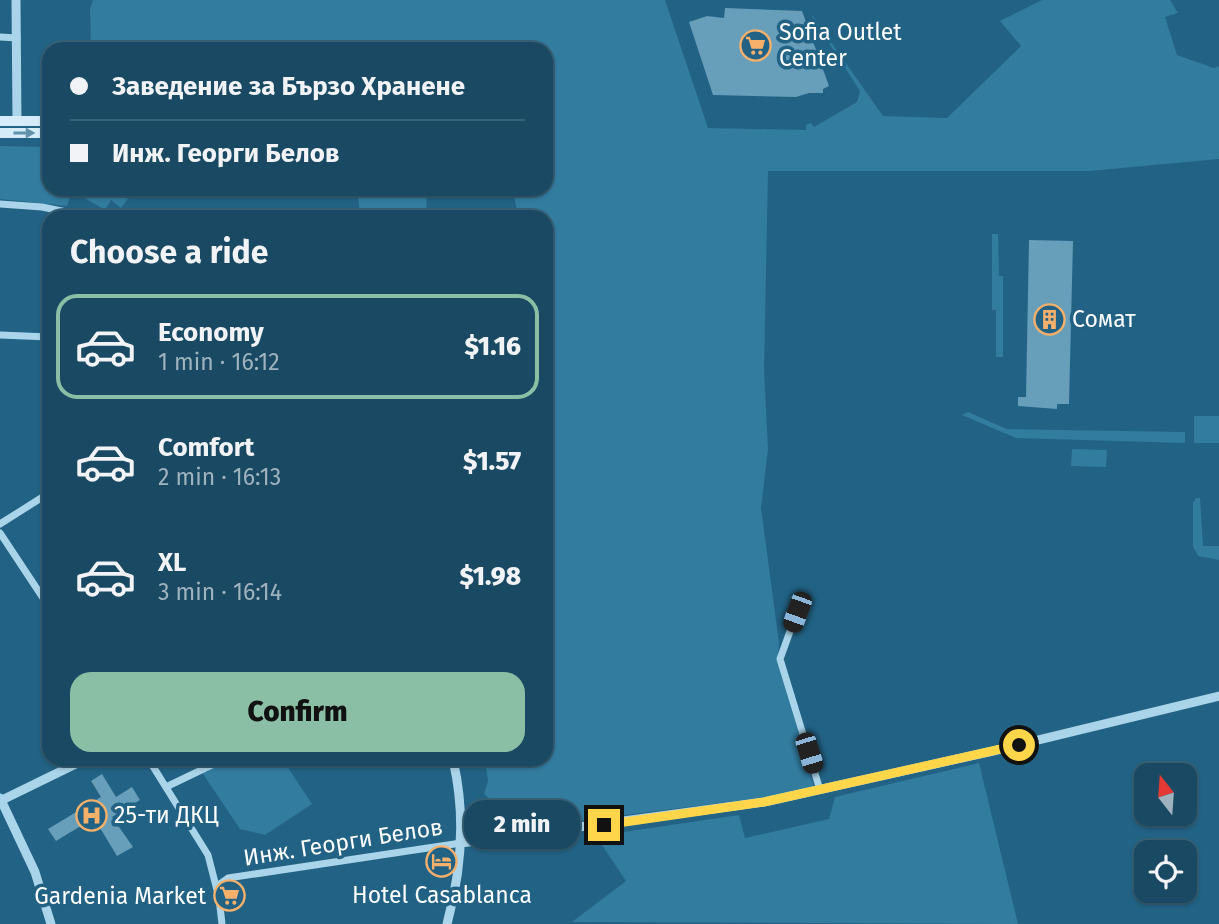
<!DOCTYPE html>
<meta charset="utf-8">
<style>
:root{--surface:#1a4a63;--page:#235169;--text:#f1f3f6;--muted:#9fb3be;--line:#386278;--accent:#8abfa5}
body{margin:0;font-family:"Fira Sans",sans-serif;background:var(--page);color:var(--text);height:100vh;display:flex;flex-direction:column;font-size:26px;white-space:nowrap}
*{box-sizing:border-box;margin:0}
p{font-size:23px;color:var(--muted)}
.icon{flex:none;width:38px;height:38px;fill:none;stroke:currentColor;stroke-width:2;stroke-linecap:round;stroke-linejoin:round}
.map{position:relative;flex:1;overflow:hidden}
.details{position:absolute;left:42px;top:210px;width:511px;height:556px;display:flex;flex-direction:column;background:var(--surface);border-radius:21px;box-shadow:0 2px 5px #0004,0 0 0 2px var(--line)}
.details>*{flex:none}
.hud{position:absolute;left:42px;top:42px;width:511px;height:154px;border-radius:21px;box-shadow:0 2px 5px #0004,0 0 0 2px var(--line);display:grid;align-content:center;height:154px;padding:0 28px;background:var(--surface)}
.needle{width:46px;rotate:343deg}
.buttons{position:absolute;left:1134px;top:763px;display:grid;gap:14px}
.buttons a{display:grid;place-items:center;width:63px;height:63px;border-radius:14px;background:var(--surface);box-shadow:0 2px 5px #0004,0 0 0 2px var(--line);font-size:35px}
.end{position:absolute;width:32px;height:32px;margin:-16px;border:9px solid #ffd54a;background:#111;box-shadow:0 0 0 4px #111}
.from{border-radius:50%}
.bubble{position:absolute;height:49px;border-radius:21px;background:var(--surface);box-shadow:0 2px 5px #0004,0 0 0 2px var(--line);font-size:23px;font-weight:800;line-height:49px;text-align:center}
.car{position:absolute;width:21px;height:42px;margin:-21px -10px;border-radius:9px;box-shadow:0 0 5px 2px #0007;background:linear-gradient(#222 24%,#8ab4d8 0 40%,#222 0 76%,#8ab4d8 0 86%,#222 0)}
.hud b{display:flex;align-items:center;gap:24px;height:66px;font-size:26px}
.hud b+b{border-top:2px solid var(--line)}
.hud i{width:18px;height:18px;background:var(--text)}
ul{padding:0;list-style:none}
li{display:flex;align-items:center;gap:21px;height:105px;margin:0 14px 10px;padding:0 14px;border:4px solid transparent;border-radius:21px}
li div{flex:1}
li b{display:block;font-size:26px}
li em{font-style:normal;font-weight:800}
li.on{border-color:var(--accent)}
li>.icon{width:63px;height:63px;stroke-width:1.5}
h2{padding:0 28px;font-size:32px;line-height:84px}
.primary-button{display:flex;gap:14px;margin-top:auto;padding:14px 28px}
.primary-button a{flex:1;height:80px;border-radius:21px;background:var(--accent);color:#111;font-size:28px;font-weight:800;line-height:80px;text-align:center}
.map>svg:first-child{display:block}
</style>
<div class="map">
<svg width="1219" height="924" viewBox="0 0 1219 924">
<rect width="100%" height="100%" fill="#226284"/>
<!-- green -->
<path fill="#327ca0" d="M 93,0 L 665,0 L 708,128 L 806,130 L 806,125 L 811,123 L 814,127 L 857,102 L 860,91 L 825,37 L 820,39 L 812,15 L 883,116 L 947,118 L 1021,46 L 1000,21 L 1042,0 L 1170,0 L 1178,13 L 1165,17 L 1177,55 L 1214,68 L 1219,66 L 1219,159 L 1089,171 L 768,171 L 764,370 L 768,449 L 761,508 L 779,643 L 778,662 L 814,787 L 768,797 L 522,828 L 484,794 L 488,781 L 485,760 L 546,760 L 546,217 L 518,217 L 513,189 L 546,189 L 546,49 L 91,49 L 90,9 Z
M 0,146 L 49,147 L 49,189 L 70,197 L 67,206 L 0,199 Z
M 69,189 L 135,189 L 121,208 L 111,200 L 105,210 Z
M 357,189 L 427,189 L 426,217 L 349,217 L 360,213 Z
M 992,234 L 998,234 L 999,276 L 1003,276 L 1003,357 L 996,357 L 996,310 L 992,310 Z
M 968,412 L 1007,429 L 1185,432 L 1185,443 L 1016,438 L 962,415 Z
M 1194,416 L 1219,416 L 1219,443 L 1194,443 Z
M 1072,449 L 1107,450 L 1106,467 L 1071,466 Z
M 1196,498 L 1200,498 L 1203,546 L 1219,546 L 1219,560 L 1198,556 L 1193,546 L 1193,503 Z
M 222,760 L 283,760 L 312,804 L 265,835 L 240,829 L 201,771 Z
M 979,763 L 1018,924 L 572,922 L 626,881 L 596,836 L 739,815 L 745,838 L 829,819 L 835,797 Z"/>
<!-- building -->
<path fill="#679eb9" d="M 725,8 L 802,11 L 829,86 L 823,89 L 823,93 L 809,93 L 796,97 L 713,95 L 689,22 L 707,16 L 724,18 Z
M 1029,240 L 1073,241 L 1069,404 L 1057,404 L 1057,409 L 1018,406 L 1018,397 L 1026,397 Z
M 102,774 L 116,797 L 132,787 L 140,800 L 112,817 L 133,847 L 117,856 L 94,818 L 56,841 L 48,829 L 101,797 L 91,781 Z"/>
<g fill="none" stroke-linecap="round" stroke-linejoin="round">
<!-- minor -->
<path stroke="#aad4e9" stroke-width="7" d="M 0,37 L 17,38
M 0,204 L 42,207 L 91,217
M 0,335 L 49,337
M 0,524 L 49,493
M 0,533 L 49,607
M 797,612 L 780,659 L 820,790
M 149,760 L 208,855 L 219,898 L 222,924
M 166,787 L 222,760
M 217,886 L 228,878 L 461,843"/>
<!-- tertiary -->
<path stroke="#aad4e9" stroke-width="9" d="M 16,0 L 17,121
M 0,798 L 35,872 L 51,924
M 0,801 L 84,760
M 461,843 L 764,802 L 993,751 L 1219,696
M 447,924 C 462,869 466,815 453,760"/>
<!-- secondary -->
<path stroke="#d5ebf7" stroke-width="10" d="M 0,121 L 49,121
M 0,133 L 49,133"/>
</g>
<!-- one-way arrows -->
<defs><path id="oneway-solid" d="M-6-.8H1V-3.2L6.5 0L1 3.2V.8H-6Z" transform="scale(1.75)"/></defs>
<use fill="#6192ac" href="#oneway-solid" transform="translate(24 133)"/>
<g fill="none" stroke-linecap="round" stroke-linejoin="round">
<!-- route -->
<path stroke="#ffd54a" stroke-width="9" d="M 604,825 L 764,802 L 1019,745"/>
</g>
<!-- icons -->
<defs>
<symbol id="supermarket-ring" viewBox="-11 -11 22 22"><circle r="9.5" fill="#226284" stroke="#f5b06c" stroke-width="1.5"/><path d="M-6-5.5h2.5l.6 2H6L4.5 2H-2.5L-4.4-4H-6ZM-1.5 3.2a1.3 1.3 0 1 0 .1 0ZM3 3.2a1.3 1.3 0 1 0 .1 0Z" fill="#f5b06c"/></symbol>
<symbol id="building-ring" viewBox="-11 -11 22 22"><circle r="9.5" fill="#226284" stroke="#f5b06c" stroke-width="1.5"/><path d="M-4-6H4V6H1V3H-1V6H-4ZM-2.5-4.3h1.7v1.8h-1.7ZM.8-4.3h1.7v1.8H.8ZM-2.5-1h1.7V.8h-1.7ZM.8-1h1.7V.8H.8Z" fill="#f5b06c"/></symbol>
<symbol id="hospital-ring" viewBox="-11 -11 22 22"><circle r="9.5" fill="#226284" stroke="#f5b06c" stroke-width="1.5"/><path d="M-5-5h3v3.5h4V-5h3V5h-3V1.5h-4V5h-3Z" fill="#f5b06c"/></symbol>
<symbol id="hotel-ring" viewBox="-11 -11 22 22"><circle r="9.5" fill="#226284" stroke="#f5b06c" stroke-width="1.5"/><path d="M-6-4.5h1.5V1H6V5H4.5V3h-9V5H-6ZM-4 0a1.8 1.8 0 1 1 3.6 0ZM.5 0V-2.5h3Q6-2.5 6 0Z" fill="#f5b06c"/></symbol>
</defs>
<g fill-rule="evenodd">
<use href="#supermarket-ring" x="738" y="28" width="35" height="35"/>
<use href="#building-ring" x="1032" y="302" width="35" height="35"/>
<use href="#hospital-ring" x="74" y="798" width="35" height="35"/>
<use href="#hotel-ring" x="424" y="844" width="35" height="35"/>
<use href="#supermarket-ring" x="212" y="878" width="35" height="35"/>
</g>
<g text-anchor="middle" stroke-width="7" stroke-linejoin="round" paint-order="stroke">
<!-- poi labels -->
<g font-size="23" fill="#fff" stroke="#226284" text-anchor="start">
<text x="779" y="40">Sofia Outlet<tspan x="779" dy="26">Center</tspan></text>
<text x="1072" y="327">Сомат</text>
<text x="114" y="823">25-ти ДКЦ</text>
<text x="442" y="903" text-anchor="middle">Hotel Casablanca</text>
<text x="206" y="904" text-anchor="end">Gardenia Market</text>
</g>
<!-- street labels -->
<g font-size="23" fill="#fff" stroke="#226284">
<text transform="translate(343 842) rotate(-9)" y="8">Инж. Георги Белов</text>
</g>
</g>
</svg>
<div class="buttons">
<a><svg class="needle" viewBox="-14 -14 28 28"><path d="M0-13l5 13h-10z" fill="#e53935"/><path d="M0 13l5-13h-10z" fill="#9fb3be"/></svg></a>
<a><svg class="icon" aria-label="locate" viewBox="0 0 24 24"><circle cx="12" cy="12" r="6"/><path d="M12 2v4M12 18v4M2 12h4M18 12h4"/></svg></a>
</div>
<i class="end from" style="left:1019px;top:745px"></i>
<i class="end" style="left:604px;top:825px"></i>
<div class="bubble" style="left:464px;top:800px;width:116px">2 min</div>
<i class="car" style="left:797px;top:612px;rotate:200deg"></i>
<i class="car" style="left:809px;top:753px;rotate:163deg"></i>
<div class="hud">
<b><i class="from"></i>Заведение за Бързо Хранене</b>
<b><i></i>Инж. Георги Белов</b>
</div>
<section class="details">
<h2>Choose a ride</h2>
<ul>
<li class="on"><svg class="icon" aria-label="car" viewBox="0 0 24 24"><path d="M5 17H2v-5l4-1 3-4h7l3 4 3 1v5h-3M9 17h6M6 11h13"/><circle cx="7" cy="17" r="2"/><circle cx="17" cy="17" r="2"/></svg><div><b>Economy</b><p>1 min · 16:12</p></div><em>$1.16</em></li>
<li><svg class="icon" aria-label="car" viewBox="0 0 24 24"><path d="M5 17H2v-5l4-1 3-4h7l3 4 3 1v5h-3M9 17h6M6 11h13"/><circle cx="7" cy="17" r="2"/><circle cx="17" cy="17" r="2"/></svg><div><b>Comfort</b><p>2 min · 16:13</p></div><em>$1.57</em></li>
<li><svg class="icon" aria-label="car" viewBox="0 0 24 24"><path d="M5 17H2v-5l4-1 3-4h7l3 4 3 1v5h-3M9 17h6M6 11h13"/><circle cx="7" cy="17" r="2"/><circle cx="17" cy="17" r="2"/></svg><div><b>XL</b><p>3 min · 16:14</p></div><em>$1.98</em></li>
</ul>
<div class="primary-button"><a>Confirm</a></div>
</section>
</div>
